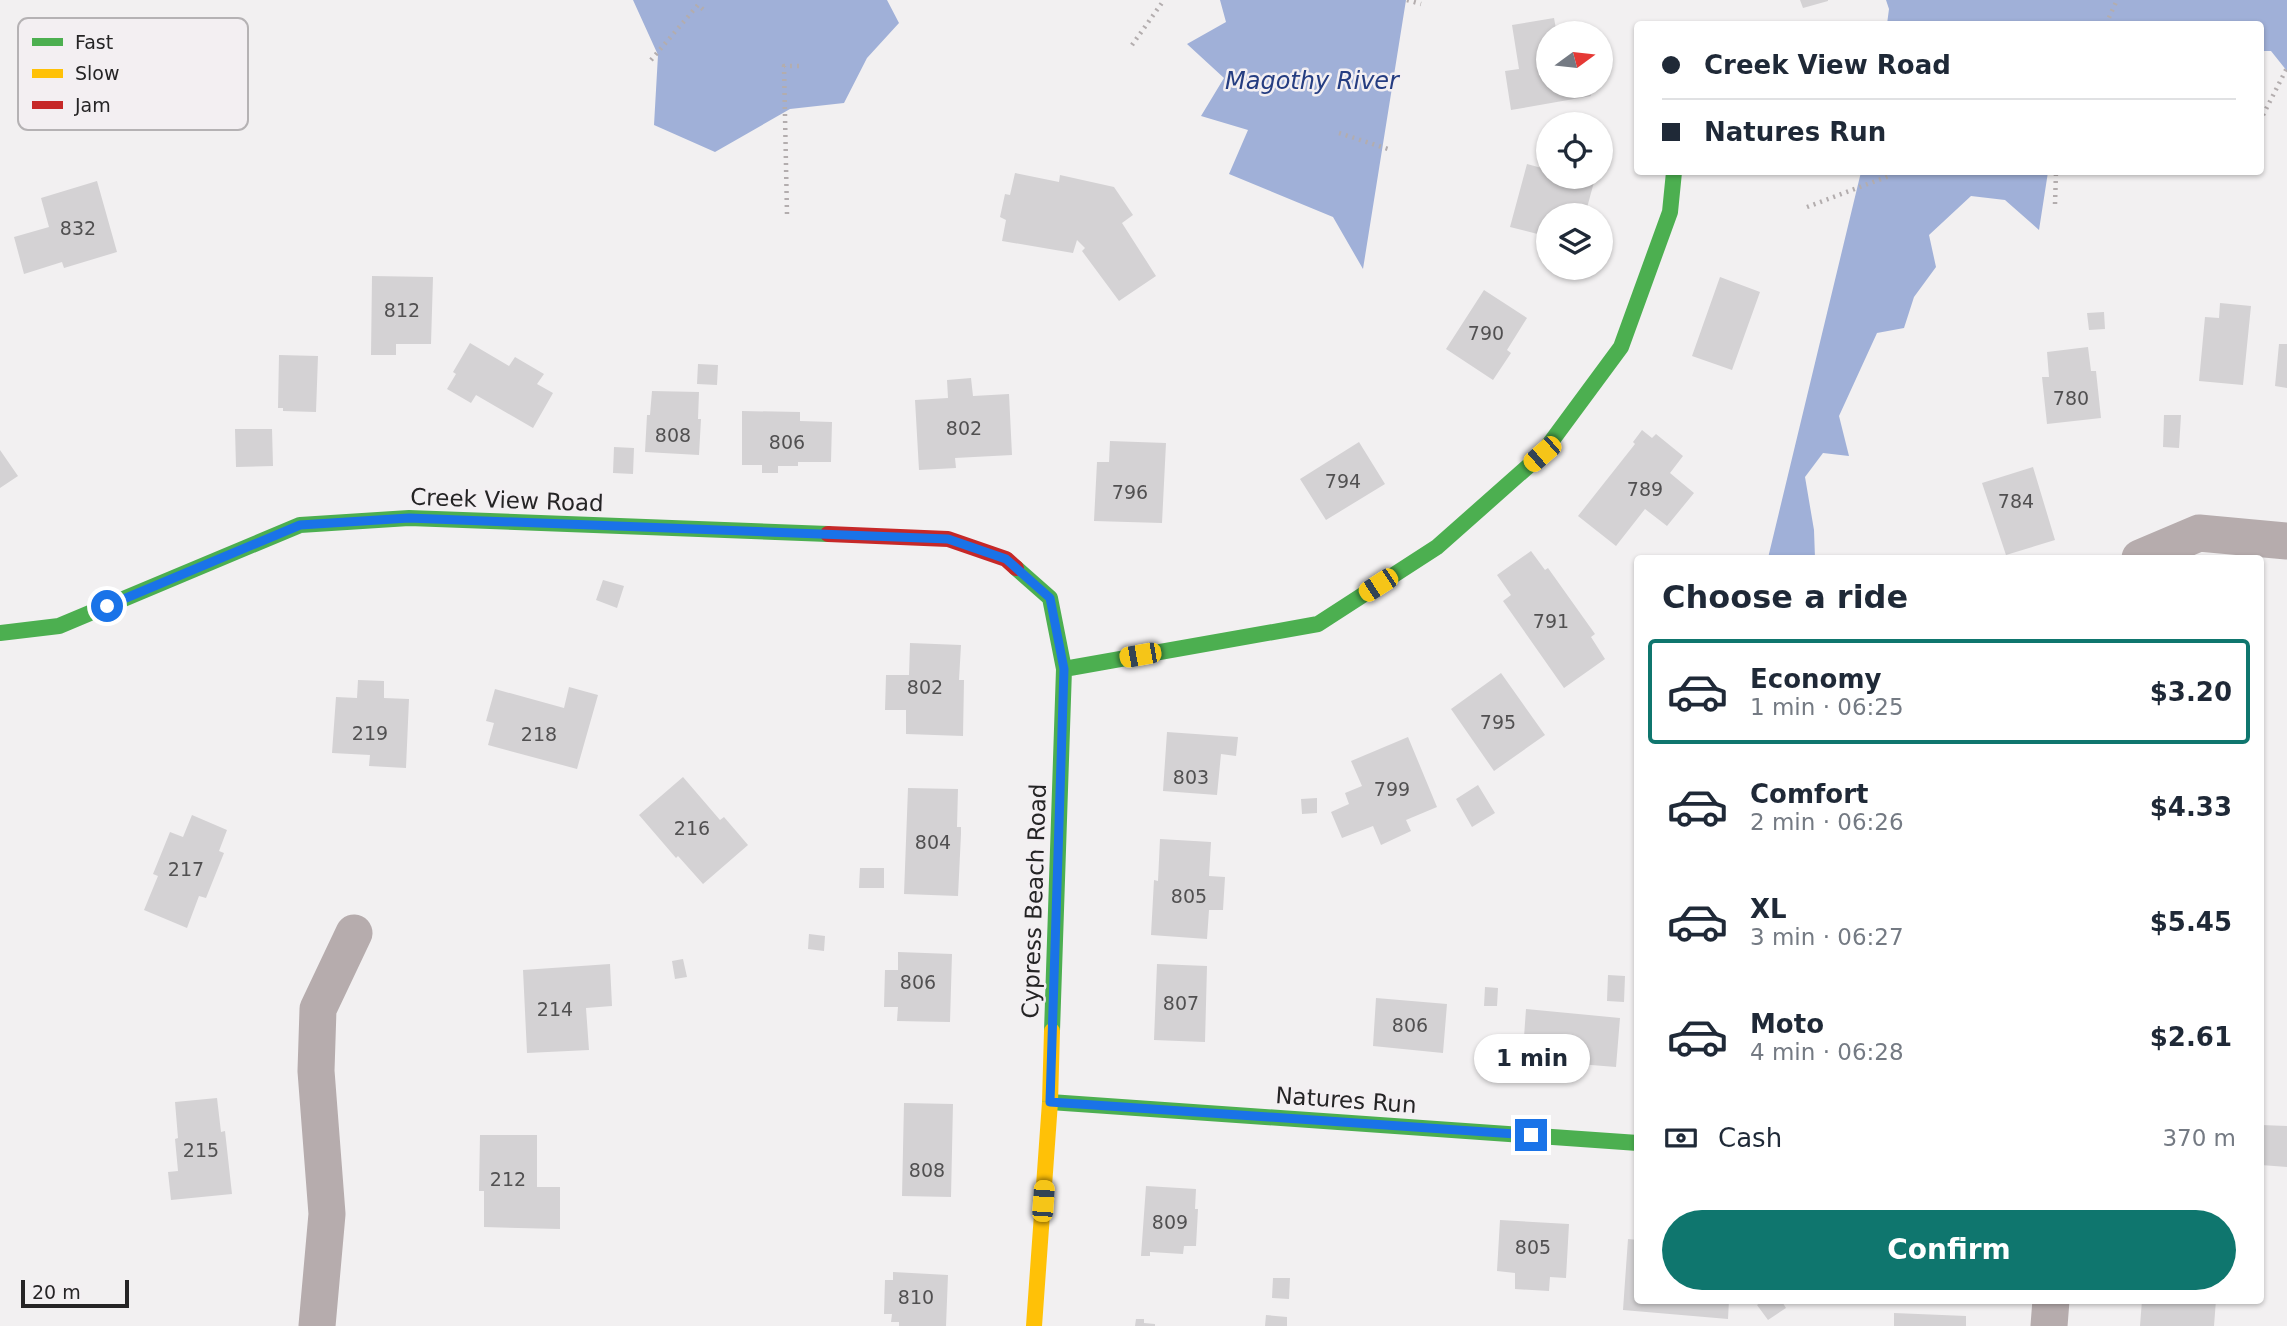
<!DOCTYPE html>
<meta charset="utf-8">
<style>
:root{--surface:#fff;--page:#f6f6f7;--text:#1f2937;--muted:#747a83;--line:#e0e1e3;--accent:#0f766e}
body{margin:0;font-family:"DejaVu Sans",sans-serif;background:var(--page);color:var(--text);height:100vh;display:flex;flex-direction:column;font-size:26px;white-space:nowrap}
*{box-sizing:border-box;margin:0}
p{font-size:23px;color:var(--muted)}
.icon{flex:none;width:38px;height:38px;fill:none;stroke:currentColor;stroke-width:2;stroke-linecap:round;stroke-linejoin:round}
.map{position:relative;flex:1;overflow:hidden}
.sheet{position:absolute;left:1634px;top:555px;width:630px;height:749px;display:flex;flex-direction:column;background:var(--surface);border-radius:7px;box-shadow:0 2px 5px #0004}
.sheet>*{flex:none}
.banner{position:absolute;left:1634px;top:21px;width:630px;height:154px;border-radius:7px;box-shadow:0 2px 5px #0004;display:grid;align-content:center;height:154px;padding:0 28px;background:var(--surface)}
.needle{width:46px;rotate:75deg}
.controls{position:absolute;left:1536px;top:21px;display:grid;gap:14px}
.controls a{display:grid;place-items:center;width:77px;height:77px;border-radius:50%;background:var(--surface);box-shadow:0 2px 5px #0004;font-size:35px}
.scale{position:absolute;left:21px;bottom:18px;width:108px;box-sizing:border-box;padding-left:7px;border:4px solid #252425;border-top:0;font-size:19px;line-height:24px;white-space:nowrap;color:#252425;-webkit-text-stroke:5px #f3eff2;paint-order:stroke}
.end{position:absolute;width:32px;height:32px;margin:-16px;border:9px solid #1a73e8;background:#fff;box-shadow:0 0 0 4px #fff}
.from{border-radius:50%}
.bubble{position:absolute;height:49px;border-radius:24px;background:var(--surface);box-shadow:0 2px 5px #0004;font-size:23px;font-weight:800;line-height:49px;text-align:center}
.car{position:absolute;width:21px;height:42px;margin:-21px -10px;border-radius:9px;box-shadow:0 0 5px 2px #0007;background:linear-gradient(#f5c518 24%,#345 0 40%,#f5c518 0 76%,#345 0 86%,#f5c518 0)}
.banner b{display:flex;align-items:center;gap:24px;height:66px;font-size:26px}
.banner b+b{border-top:2px solid var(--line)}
.banner i{width:18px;height:18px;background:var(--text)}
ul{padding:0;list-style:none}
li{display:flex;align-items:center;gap:21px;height:105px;margin:0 14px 10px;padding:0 14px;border:4px solid transparent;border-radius:7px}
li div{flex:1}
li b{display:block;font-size:26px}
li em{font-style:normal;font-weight:800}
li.selected{border-color:var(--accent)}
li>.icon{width:63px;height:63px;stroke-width:1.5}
h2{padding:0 28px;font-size:32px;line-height:84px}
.pay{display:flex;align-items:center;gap:18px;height:77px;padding:0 28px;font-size:26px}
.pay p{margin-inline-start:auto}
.primary-button{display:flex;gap:14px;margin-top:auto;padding:14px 28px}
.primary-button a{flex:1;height:80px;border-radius:42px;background:var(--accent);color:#fff;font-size:28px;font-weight:800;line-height:80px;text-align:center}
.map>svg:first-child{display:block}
</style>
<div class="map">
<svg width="2287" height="1326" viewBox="0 0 2287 1326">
<rect width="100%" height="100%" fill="#f2f0f1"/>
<!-- water -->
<path fill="#a0b0d8" d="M 633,0 L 887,0 L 899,23 L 867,58 L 844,103 L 790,109 L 715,152 L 654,125 L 658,55 Z
M 1220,0 L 1406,0 L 1363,269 L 1333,217 L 1229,174 L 1248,130 L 1201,116 L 1224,78 L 1187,44 L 1226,22 Z
M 1886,0 L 2287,0 L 2287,71 L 2271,51 L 2261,51 L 2261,24 L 1887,24 L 1889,9 Z
M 1861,172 L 2048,172 L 2039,230 L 2005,200 L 1971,196 L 1929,235 L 1936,267 L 1914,297 L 1904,328 L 1877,333 L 1839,416 L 1849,456 L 1823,453 L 1805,477 L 1814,530 L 1815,558 L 1768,558 Z"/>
<!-- building -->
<path fill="#d4d2d4" d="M 1800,0 L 1828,0 L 1828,1 L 1803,8 Z
M 1554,18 L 1556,29 L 1573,26 L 1575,33 L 1549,33 L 1549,86 L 1589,86 L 1591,96 L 1511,110 L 1505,71 L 1519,69 L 1512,25 Z
M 1527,164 L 1549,170 L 1549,177 L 1573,177 L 1594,182 L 1585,215 L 1549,215 L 1549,237 L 1510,227 Z
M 1015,173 L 1059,182 L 1060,175 L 1114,187 L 1133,215 L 1122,223 L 1156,276 L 1119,301 L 1082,251 L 1085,248 L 1077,240 L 1073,253 L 1002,241 L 1006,220 L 1000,217 L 1005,194 L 1010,195 Z
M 97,181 L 117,252 L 64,268 L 62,262 L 24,274 L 14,237 L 49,227 L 41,198 Z
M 372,276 L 433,277 L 431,344 L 396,344 L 396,355 L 371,355 Z
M 1720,277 L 1760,292 L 1732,370 L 1692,356 Z
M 1484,290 L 1527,318 L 1507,350 L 1511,353 L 1493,380 L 1446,349 Z
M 2220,303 L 2251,306 L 2243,385 L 2199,381 L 2205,317 L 2219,318 Z
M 2104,312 L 2105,329 L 2089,330 L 2087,313 Z
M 470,343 L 509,366 L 515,357 L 544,374 L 537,384 L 553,393 L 533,428 L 476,395 L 471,403 L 447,389 L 456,374 L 453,372 Z
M 2279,344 L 2287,344 L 2287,388 L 2275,386 Z
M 2088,347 L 2091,371 L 2096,371 L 2101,418 L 2047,424 L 2042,377 L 2049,377 L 2047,352 Z
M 279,355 L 318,356 L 316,412 L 283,411 L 283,408 L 278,408 Z
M 698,364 L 718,365 L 717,385 L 697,384 Z
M 971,378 L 973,396 L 1009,394 L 1012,455 L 955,458 L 956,468 L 919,470 L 915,400 L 948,398 L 947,380 Z
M 652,391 L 699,392 L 698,419 L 701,419 L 699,455 L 645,452 L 647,415 L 650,415 Z
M 742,411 L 800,412 L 800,421 L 832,422 L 831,462 L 798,462 L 798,466 L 778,466 L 778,473 L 762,473 L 762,465 L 742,465 Z
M 2164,415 L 2181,415 L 2179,448 L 2163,447 Z
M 235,429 L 272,429 L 273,466 L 236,467 Z
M 1642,430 L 1652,438 L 1656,434 L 1683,456 L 1670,473 L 1694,493 L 1667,526 L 1645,509 L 1616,546 L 1578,516 L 1635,444 L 1633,442 Z
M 1110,441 L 1166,443 L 1162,523 L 1094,521 L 1097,462 L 1109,462 Z
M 1359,442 L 1385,484 L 1326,520 L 1300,479 Z
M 614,447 L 634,448 L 633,474 L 613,473 Z
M 0,450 L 18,476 L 0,488 Z
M 2033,467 L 2055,540 L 2006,555 L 1982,483 Z
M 1531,551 L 1545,570 L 1548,568 L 1595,634 L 1591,637 L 1605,659 L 1564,688 L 1503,601 L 1511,595 L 1497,575 Z
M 603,580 L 624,586 L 617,608 L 596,600 Z
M 910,643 L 961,645 L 959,680 L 964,680 L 963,736 L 906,734 L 906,710 L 885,710 L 886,675 L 909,675 Z
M 1501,673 L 1545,735 L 1494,771 L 1451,709 Z
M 358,680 L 384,681 L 384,698 L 409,699 L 406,768 L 369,766 L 370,755 L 332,753 L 336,697 L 357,698 Z
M 569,687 L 598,695 L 577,769 L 488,745 L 494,723 L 486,721 L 495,689 L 564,708 Z
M 1167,732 L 1238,737 L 1236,756 L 1221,754 L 1217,795 L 1163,791 Z
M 1408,737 L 1437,807 L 1406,820 L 1411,831 L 1381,845 L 1373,826 L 1342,838 L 1331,812 L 1349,804 L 1345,793 L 1362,786 L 1351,761 Z
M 683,777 L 720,820 L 724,817 L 748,845 L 703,884 L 678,856 L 676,858 L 639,815 Z
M 1478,785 L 1495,813 L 1472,827 L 1456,799 Z
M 908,788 L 958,789 L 957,827 L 961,827 L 961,834 L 958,896 L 904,894 Z
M 1317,798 L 1317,813 L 1302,814 L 1301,799 Z
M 192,815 L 227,830 L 219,851 L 224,853 L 206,898 L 199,896 L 187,928 L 144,910 L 158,876 L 153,874 L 170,832 L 183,837 Z
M 1160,839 L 1211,842 L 1209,876 L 1225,877 L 1223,910 L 1209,910 L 1207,939 L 1151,935 L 1154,880 L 1158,881 Z
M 860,868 L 884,868 L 884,888 L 859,888 Z
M 809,934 L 825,936 L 824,951 L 808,949 Z
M 898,952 L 952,954 L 950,1022 L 897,1021 L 898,1007 L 884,1007 L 885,970 L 898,970 Z
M 683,959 L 687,977 L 675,979 L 672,961 Z
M 610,964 L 612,1006 L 586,1008 L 589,1050 L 527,1053 L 523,970 Z
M 1157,964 L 1207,966 L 1205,1042 L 1154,1040 Z
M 1608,975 L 1625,976 L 1624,1002 L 1607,1001 Z
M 1485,987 L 1498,988 L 1497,1006 L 1484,1006 Z
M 1376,998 L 1447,1004 L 1443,1053 L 1373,1046 Z
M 1526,1009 L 1620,1018 L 1616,1067 L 1541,1061 L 1542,1053 L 1523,1051 Z
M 217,1098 L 221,1132 L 225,1131 L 232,1194 L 171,1200 L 168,1172 L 178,1171 L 175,1139 L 178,1138 L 175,1102 Z
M 904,1103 L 953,1104 L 951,1197 L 902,1196 Z
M 2261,1125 L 2287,1126 L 2287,1167 L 2261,1165 Z
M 480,1135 L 537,1135 L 537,1187 L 560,1187 L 560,1229 L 484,1227 L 484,1191 L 479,1191 Z
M 1146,1186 L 1196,1189 L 1195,1209 L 1198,1209 L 1196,1246 L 1184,1246 L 1183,1254 L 1150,1252 L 1150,1256 L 1141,1256 Z
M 1500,1220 L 1569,1224 L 1566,1278 L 1550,1277 L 1549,1291 L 1515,1289 L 1515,1273 L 1497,1271 Z
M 1628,1239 L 1638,1240 L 1638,1300 L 1729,1300 L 1728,1319 L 1623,1310 Z
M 893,1272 L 948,1275 L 946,1326 L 899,1326 L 899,1322 L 891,1322 L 892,1314 L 884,1314 L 885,1280 L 893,1280 Z
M 1273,1278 L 1290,1278 L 1289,1299 L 1272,1298 Z
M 1764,1300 L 1781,1300 L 1786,1308 L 1768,1320 L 1757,1305 Z
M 2142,1300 L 2216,1300 L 2214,1326 L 2140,1326 Z
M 1894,1313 L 1966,1316 L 1966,1326 L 1894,1326 Z
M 1266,1315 L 1287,1317 L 1287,1326 L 1265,1326 Z
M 1136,1319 L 1144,1319 L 1144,1323 L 1155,1324 L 1155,1326 L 1135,1326 Z"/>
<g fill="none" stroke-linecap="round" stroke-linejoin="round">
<!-- path -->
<path stroke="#b3adae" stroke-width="4.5" stroke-dasharray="2 5" stroke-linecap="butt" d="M 1407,0 L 1421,4
M 2106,24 L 2117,0
M 1132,45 L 1164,0
M 651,60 L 698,5 L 705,11
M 2263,115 L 2287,68
M 1339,133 L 1391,150
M 2055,204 L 2056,172
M 1807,207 L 1889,176
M 787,214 L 784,66 L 799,66"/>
<!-- street -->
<path stroke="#b6acad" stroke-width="37" d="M 2140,558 L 2199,533 L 2287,541
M 317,1326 L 327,1214 L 316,1071 L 318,1009 L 354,933
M 2049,1326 L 2051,1300"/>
<!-- fast -->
<path stroke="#4caf50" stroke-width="16" d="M 1016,568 L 1050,598 L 1064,669 L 1052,1031
M 0,633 L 59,626 L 300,525 L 409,518 L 828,534
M 1064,669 L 1318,624 L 1437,547 L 1542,454 L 1621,347 L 1670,212 L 1674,172
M 1050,1102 L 1638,1143"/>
<!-- slow -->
<path stroke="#ffc107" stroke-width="16" d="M 1034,1326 L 1050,1102 L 1052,1031"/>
<!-- jam -->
<path stroke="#c62828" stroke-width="16" d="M 828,534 L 948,539 L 1006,559 L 1016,568"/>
</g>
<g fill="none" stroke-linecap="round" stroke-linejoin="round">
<!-- route -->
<path stroke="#1a73e8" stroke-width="9" d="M 107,606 L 300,525 L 409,518 L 948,539 L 1006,559 L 1050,598 L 1064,669 L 1050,1102 L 1531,1135"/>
</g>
<g text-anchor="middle" stroke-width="5" stroke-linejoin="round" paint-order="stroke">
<!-- number labels -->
<g font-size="19" fill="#515051">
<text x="78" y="235">832</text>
<text x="402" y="317">812</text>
<text x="1486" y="340">790</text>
<text x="2071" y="405">780</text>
<text x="964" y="435">802</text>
<text x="673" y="442">808</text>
<text x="787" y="449">806</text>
<text x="1343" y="488">794</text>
<text x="1645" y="496">789</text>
<text x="1130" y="499">796</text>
<text x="2016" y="508">784</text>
<text x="1551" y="628">791</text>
<text x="925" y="694">802</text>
<text x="1498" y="729">795</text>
<text x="370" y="740">219</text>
<text x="539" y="741">218</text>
<text x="1191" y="784">803</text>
<text x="1392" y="796">799</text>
<text x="692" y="835">216</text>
<text x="933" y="849">804</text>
<text x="186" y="876">217</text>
<text x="1189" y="903">805</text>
<text x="918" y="989">806</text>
<text x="1181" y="1010">807</text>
<text x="555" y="1016">214</text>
<text x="1410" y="1032">806</text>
<text x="201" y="1157">215</text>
<text x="927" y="1177">808</text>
<text x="508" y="1186">212</text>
<text x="1170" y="1229">809</text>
<text x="1533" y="1254">805</text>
<text x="916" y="1304">810</text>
</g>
<!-- street labels -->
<g font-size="23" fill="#252425" stroke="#f3eff2">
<text transform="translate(507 500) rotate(2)" y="8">Creek View Road</text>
<text transform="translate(1034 901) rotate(-88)" y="8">Cypress Beach Road</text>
<text transform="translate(1346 1100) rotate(4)" y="8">Natures Run</text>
</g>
<!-- water labels -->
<g font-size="24" font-style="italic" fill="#253d81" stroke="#f3eff2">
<text x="1312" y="89">Magothy River</text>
</g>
</g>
<!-- legend -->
<rect x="18" y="18" width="230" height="112" rx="10" fill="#f3eff2" stroke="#b5b2b4" stroke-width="2"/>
<rect x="32" y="38" width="31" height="8" fill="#4caf50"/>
<rect x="32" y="69" width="31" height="9" fill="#ffc107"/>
<rect x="32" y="101" width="31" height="8" fill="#c62828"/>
<g font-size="19" fill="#252425">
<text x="75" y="49">Fast</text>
<text x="75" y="80">Slow</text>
<text x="75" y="112">Jam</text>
</g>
</svg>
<div class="controls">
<a><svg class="needle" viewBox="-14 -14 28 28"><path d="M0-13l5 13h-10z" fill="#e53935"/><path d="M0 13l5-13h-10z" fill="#747a83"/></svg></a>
<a><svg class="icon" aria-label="locate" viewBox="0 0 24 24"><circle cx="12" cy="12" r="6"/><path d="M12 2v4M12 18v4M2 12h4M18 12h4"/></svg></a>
<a><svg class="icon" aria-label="layers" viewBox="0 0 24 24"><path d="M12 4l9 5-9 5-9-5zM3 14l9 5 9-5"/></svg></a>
</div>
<div class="scale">20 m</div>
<i class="end from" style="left:107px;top:606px"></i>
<i class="end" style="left:1531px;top:1135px"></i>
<div class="bubble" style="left:1474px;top:1034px;width:116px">1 min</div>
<i class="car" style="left:1542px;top:454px;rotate:229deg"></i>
<i class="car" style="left:1378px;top:585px;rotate:237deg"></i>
<i class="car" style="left:1140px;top:655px;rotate:260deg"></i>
<i class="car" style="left:1043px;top:1201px;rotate:4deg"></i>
<div class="banner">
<b><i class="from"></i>Creek View Road</b>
<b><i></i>Natures Run</b>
</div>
<section class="sheet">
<h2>Choose a ride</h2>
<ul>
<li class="selected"><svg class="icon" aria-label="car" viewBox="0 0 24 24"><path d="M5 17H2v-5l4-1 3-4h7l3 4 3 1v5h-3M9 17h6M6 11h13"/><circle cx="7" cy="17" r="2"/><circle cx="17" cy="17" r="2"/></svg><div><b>Economy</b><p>1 min · 06:25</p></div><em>$3.20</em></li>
<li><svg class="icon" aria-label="car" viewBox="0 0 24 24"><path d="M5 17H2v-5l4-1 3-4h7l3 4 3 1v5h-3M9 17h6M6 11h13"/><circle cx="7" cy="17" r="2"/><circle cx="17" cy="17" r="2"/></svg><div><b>Comfort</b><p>2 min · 06:26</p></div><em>$4.33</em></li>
<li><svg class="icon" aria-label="car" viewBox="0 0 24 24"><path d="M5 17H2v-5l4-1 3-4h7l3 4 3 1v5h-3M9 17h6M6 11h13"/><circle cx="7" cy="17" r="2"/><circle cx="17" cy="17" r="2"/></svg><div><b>XL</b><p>3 min · 06:27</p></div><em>$5.45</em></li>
<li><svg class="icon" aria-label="car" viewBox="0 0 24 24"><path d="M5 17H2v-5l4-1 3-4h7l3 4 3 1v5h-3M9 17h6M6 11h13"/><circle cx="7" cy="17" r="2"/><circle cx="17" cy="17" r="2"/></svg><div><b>Moto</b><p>4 min · 06:28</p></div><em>$2.61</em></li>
</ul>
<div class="pay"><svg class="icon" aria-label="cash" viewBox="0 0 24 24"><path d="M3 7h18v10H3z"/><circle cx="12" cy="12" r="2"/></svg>Cash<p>370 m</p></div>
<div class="primary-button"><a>Confirm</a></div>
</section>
</div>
